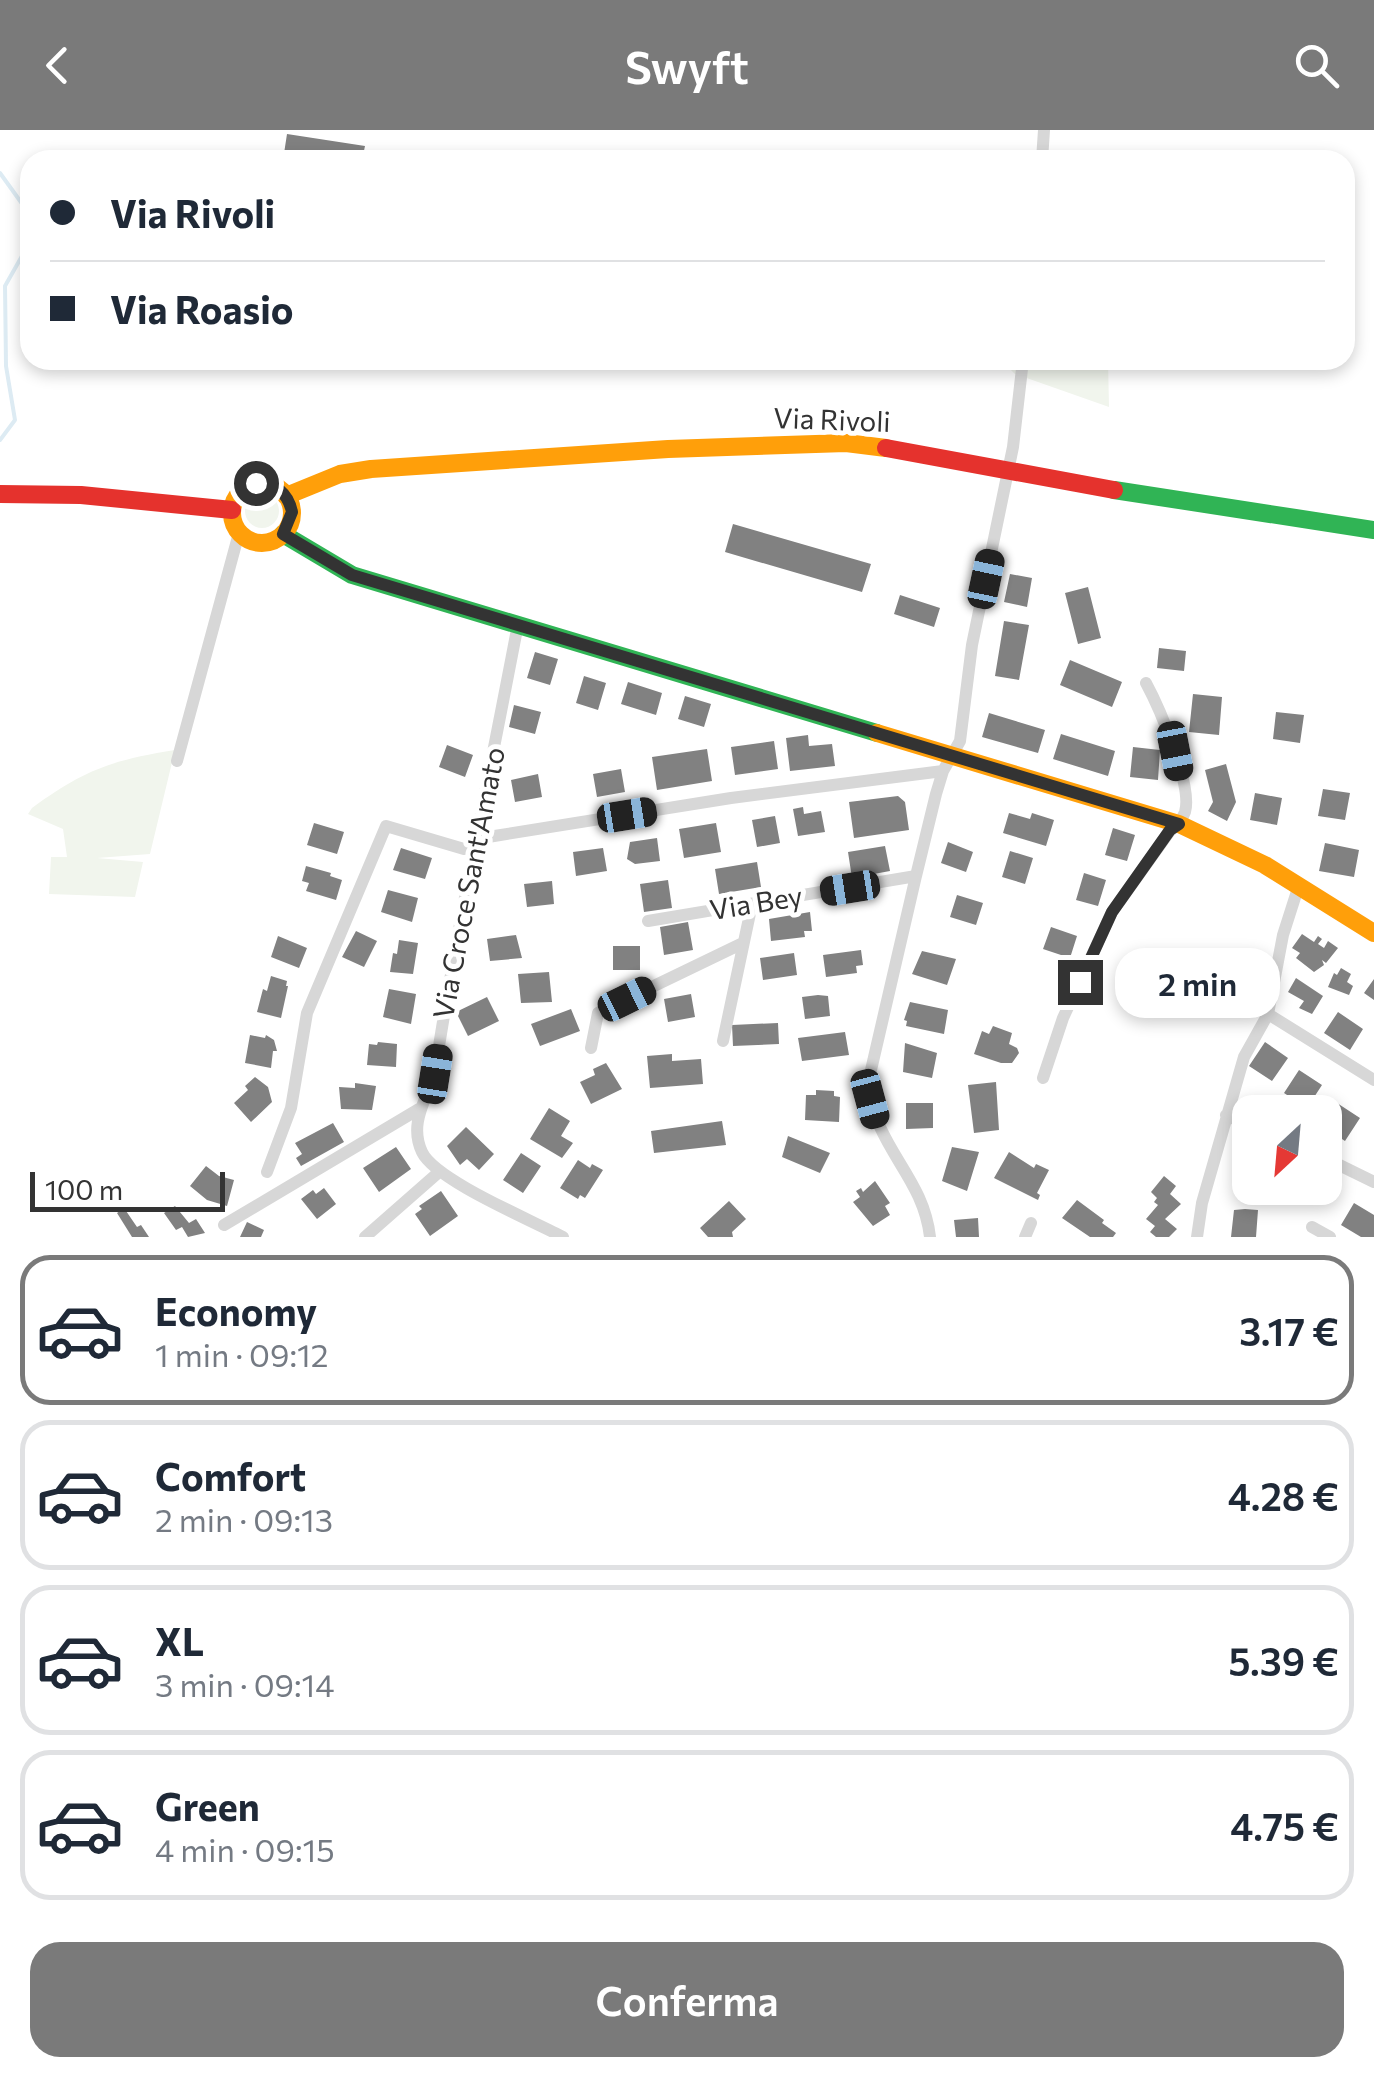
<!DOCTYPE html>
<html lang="it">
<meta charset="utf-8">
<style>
:root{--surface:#fff;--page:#f2f2f3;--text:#1f2937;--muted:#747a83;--line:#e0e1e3;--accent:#7a7a7a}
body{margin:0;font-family:Commissioner,sans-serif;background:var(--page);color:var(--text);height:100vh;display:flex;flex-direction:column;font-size:38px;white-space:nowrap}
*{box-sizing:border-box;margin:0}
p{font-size:32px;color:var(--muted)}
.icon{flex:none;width:55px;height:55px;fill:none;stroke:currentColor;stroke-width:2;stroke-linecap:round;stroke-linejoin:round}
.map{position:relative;height:1107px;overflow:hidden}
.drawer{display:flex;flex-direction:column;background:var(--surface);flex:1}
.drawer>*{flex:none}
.top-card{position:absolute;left:20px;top:20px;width:1335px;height:220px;border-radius:30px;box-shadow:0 5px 15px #0003;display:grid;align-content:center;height:220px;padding:0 30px;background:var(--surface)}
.needle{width:65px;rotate:206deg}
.buttons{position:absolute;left:1232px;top:965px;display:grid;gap:20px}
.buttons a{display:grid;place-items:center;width:110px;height:110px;border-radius:20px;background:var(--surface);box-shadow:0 5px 15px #0003;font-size:50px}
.scale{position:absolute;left:30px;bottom:25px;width:195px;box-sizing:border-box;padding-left:10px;border:5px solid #333;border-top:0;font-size:28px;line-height:35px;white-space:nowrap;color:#333;-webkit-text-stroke:8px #fff;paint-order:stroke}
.end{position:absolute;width:45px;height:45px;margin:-22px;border:12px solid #333;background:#fff;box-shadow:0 0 0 5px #fff}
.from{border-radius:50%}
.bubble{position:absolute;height:70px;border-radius:30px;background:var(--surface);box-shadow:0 5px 15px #0003;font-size:32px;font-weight:600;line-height:70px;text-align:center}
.car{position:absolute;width:30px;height:60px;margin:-30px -15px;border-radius:12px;box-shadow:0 0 8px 2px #0007;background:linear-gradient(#222 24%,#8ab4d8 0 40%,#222 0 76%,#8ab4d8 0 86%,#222 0)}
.top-card b{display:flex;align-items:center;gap:35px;height:95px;font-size:38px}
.top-card b+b{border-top:2px solid var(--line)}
.top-card i{width:25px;height:25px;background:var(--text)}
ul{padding:18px 0 0;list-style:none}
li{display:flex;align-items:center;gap:30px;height:150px;margin:0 20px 15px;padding:0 10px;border:5px solid var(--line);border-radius:30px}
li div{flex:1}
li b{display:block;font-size:38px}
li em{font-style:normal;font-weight:600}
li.active{border-color:var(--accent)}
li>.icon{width:90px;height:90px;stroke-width:1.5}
.button{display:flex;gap:20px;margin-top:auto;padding:20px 30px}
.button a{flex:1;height:115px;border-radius:30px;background:var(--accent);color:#fff;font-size:40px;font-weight:600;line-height:115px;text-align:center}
header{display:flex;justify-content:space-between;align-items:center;height:130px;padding:0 30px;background:var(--accent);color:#fff;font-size:45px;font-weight:600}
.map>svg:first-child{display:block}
</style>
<header><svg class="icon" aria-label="back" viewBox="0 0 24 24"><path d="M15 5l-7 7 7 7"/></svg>Swyft<svg class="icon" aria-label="search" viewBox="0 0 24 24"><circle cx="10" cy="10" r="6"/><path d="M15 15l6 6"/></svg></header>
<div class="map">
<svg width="1374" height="1107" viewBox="0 0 1374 1107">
<rect width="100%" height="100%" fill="#fff"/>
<!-- green -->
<path fill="#f1f5ed" d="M 1001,230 L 1108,230 L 1109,277 L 1015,244 Z
M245 381a17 17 0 1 1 34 0a17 17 0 1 1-34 0Z
M 175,620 L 150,724 L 97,728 L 143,732 L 135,767 L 49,764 L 51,727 L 67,727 L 63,699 L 28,684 L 32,678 C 84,640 112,630 175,620 Z"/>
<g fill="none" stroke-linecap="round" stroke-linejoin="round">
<!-- stream -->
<path stroke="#ddebf3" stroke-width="4" d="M 0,43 L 28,82 L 22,126 L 5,156 L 6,236 L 15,290 L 0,310"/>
</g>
<!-- building -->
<path fill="#818181" d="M 287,4 L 365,16 L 362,30 L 283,30 Z
M 733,394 L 871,434 L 862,462 L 725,422 Z
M 1010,444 L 1032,448 L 1027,477 L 1004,472 Z
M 1088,457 L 1101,508 L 1078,514 L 1065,463 Z
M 900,465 L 940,478 L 934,497 L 894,484 Z
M 1004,491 L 1029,495 L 1019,550 L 995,546 Z
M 1159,518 L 1186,521 L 1184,541 L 1157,538 Z
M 535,522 L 558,529 L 550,555 L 527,548 Z
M 1070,530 L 1122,552 L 1112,577 L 1060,555 Z
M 584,546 L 606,553 L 598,580 L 576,573 Z
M 628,552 L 662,563 L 656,585 L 621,574 Z
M 1193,564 L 1222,567 L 1219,605 L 1189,602 Z
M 685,566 L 711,574 L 704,597 L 678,589 Z
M 514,575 L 541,582 L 535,604 L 509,597 Z
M 1276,582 L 1304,585 L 1300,613 L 1273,609 Z
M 989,583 L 1045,600 L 1038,623 L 982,607 Z
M 1061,604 L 1115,621 L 1108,646 L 1053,629 Z
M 808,605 L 809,616 L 832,614 L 835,636 L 790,641 L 786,608 Z
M 774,611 L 778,639 L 735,645 L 731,617 Z
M 447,615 L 473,625 L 465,647 L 439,637 Z
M 1133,617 L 1160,620 L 1158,650 L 1130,647 Z
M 707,619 L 712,651 L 657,660 L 652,627 Z
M 1226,634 L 1236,672 L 1227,691 L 1208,681 L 1213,672 L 1205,640 Z
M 621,639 L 625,662 L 597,667 L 593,644 Z
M 538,644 L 542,667 L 515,672 L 511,650 Z
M 1323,659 L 1350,663 L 1345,690 L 1318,686 Z
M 1255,663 L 1282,668 L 1277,695 L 1250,690 Z
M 898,666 L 905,672 L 909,700 L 854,708 L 849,672 Z
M 803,677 L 804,684 L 821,681 L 825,702 L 798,706 L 793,679 Z
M 1009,683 L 1030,689 L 1032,683 L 1054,690 L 1046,716 L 1003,703 Z
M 775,686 L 780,713 L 757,717 L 752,690 Z
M 314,693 L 344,702 L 337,724 L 307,715 Z
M 716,693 L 721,722 L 684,728 L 679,699 Z
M 1113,698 L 1135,705 L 1127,731 L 1105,725 Z
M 657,708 L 660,731 L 635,734 L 627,729 L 630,712 Z
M 948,712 L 973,722 L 966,742 L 941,733 Z
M 1325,713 L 1359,720 L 1354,747 L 1319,741 Z
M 885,716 L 890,741 L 852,748 L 848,722 Z
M 401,718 L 432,728 L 425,749 L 393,740 Z
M 603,718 L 607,741 L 576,746 L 573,722 Z
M 1010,721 L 1033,728 L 1025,754 L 1002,747 Z
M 757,732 L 761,757 L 719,764 L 715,739 Z
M 306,736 L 331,743 L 330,746 L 342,750 L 336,770 L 306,761 L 309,753 L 302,751 Z
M 1084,743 L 1106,750 L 1098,776 L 1076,770 Z
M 668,750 L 672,778 L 644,782 L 640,754 Z
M 552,751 L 554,774 L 527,777 L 524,754 Z
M 388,760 L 418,768 L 412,792 L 381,782 Z
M 957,765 L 983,773 L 976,795 L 950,787 Z
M 810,782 L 812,801 L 804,801 L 805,807 L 771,811 L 769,789 Z
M 688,792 L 693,820 L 664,825 L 660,797 Z
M 1051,797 L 1077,806 L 1070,828 L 1043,819 Z
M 356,801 L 377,811 L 364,837 L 342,827 Z
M 1302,804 L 1314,812 L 1318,806 L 1322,809 L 1318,814 L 1324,818 L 1328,811 L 1338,818 L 1326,833 L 1322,830 L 1324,835 L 1314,842 L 1296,828 L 1300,823 L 1292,818 Z
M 516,805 L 522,828 L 490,831 L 487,809 Z
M 278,806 L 307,818 L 299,838 L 271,827 Z
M 399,810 L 418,813 L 413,844 L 390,842 L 393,823 L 397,824 Z
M 613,816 L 640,816 L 640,840 L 613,840 Z
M 861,820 L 863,835 L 856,836 L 857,843 L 826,847 L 823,825 Z
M 922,821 L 956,829 L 947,855 L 912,844 Z
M 794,823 L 797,845 L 763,850 L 760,828 Z
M 1341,838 L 1351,844 L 1347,852 L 1353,856 L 1349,865 L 1328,857 L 1334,843 L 1337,845 Z
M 549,842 L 552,872 L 521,873 L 518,844 Z
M 271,846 L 287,851 L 286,856 L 288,856 L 281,888 L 257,882 L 263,859 L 267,861 Z
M 1296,848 L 1323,866 L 1312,884 L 1299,878 L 1304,871 L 1288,862 Z
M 1374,849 L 1374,870 L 1364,863 Z
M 389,859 L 416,864 L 411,894 L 383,887 Z
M 691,864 L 695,887 L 668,892 L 664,869 Z
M 818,865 L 828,866 L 830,886 L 805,889 L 802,867 Z
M 487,867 L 499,891 L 468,906 L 456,882 Z
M 910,872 L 948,880 L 944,904 L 906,896 L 907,891 L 904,890 Z
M 571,879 L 580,901 L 540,916 L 531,894 Z
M 1338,882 L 1363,899 L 1350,920 L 1324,903 Z
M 778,893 L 779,914 L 733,916 L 732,895 Z
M 993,896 L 1012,903 L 1009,914 L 1017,918 L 1019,923 L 1012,933 L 1001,933 L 974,924 L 982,901 L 989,904 Z
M 845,902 L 849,925 L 802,931 L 798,908 Z
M 250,905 L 265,908 L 266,905 L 274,910 L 277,921 L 273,921 L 271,938 L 245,933 Z
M 378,912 L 397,914 L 396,937 L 367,935 L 369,914 L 377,915 Z
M 1265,912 L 1288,928 L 1272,951 L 1249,936 Z
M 905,913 L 937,923 L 932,948 L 903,942 Z
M 672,924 L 672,931 L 701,929 L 703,954 L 650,958 L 647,926 Z
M 606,933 L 622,959 L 591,974 L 580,952 L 595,945 L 593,939 Z
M 1299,940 L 1322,955 L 1307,978 L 1284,963 Z
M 255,947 L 268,957 L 272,972 L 251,992 L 234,973 L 248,960 L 245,956 Z
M 996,952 L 999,1000 L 974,1003 L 968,955 Z
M 355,953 L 376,956 L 372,980 L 341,979 L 339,957 L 355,958 Z
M 816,960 L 834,961 L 834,966 L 840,967 L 839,992 L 805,990 L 806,965 L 816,965 Z
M 906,973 L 933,973 L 933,998 L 906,999 Z
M 1337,973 L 1360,988 L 1345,1011 L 1325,998 L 1325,991 Z
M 549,978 L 570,991 L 561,1006 L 573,1013 L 562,1028 L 530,1009 Z
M 722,991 L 726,1015 L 654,1023 L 651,1001 Z
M 333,993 L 344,1012 L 301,1036 L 296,1028 L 302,1024 L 295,1013 Z
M 466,997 L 494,1024 L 479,1040 L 467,1029 L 460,1035 L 447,1016 Z
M 788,1006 L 830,1023 L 820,1043 L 782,1027 Z
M 396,1017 L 411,1039 L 379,1062 L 363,1038 Z
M 952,1017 L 979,1022 L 967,1061 L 942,1051 Z
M 1009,1022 L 1034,1038 L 1036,1034 L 1049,1040 L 1037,1063 L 1040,1065 L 1038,1070 L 994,1048 Z
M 521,1023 L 541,1036 L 523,1063 L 503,1050 Z
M 578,1030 L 590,1038 L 592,1034 L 603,1040 L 585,1068 L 580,1065 L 578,1069 L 560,1058 Z
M 206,1036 L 219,1046 L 234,1050 L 227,1076 L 207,1070 L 190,1056 Z
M 1164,1046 L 1176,1056 L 1170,1064 L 1181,1074 L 1165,1089 L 1177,1099 L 1169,1107 L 1156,1107 L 1150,1102 L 1155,1096 L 1146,1089 L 1158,1075 L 1154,1072 L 1157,1068 L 1151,1062 Z
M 875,1051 L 890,1073 L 885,1076 L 890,1085 L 873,1096 L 853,1072 L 860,1067 L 856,1061 L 861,1058 L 863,1062 Z
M 324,1058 L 336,1074 L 317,1089 L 301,1069 L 313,1060 L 316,1064 Z
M 1268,1058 L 1305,1058 L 1310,1060 L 1304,1073 Z
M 441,1061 L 458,1086 L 430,1106 L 415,1084 L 422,1079 L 419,1076 Z
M 1077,1070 L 1104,1090 L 1102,1093 L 1116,1103 L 1113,1107 L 1090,1107 L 1062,1088 Z
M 729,1071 L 746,1089 L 732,1102 L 733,1107 L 708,1107 L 700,1098 Z
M 1354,1073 L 1374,1085 L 1374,1107 L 1361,1107 L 1341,1095 Z
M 175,1076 L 189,1093 L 196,1089 L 205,1103 L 188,1107 L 182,1097 L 176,1100 L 164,1083 Z
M 124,1078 L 137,1097 L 141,1095 L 149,1107 L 132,1107 L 117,1083 Z
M 1245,1079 L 1258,1080 L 1256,1107 L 1231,1107 L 1234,1080 Z
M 978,1088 L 979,1107 L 956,1107 L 954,1090 Z
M 247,1092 L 264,1100 L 261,1107 L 240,1107 Z"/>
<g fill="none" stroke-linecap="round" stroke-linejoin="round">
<!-- street -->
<path stroke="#d7d7d7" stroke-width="12" d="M 1042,30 L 1044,0
M 518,494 C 490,641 459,787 436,935 C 431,965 407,990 422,1022 C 435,1050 531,1090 563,1107
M 177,631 L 239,403
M 916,746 L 868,953 C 875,1019 923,1045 930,1107
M 648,791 L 916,746 L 936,664 L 943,641 L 960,611 L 972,515 L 1013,317 L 1023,230
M 1268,884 L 1374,950
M 723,911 L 752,774
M 591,918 L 598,883 L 743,813
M 1043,948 L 1063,888 L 1112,782 L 1170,701 C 1177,696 1182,690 1185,682 C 1193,656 1159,577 1146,553
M 1226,985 L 1250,996
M 1325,1028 L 1374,1052
M 267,1042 L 291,978 L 307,883 L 386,696 L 464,719 L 488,707 L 731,668 L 943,641
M 224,1095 L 419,979
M 1312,1097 L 1330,1107
M 365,1107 L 439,1042
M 1025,1107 L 1031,1093
M 1197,1107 L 1202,1073 L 1244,927 L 1268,884 L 1283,805 L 1299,755"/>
<!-- fast -->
<path stroke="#30b455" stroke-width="18" d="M 1114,360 L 1374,400
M 283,404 L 352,445 L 877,603"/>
<!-- slow -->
<path stroke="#ff9f0a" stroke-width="18" d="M232 383a30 30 0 1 1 60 0a30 30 0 1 1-60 0Z
M 286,366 L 340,344 L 371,339 L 668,319 L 846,313 L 886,318
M 877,603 L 1179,694 L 1265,735 L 1374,803"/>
<!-- jam -->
<path stroke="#e5322d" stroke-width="18" d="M 886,318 L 1114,360
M 0,364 L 81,365 L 232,380"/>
</g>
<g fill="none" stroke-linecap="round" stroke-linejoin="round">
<!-- route -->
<path stroke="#333" stroke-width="12" d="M 256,353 C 276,353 288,363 292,382 L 283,404 L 352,445 L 1179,694 L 1170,700 L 1112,782 L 1080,852"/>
</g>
<g text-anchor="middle" stroke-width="10" stroke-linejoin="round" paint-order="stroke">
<!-- street labels -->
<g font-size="28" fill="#333" stroke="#fff">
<text transform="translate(832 290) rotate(2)" y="10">Via Rivoli</text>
<text transform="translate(469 753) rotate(-79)" y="10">Via Croce Sant'Amato</text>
<text transform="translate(756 773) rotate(-9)" y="10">Via Bey</text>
</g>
</g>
</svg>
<div class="buttons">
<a><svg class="needle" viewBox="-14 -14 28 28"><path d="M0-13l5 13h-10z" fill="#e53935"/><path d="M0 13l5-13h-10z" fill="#747a83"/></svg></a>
</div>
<div class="scale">100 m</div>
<i class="end from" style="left:256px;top:353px"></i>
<i class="end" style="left:1080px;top:852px"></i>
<div class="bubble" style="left:1115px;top:818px;width:165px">2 min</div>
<i class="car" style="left:986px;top:449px;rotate:12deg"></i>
<i class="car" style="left:1175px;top:621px;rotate:169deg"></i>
<i class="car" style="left:627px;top:685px;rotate:81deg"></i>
<i class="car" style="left:850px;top:758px;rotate:261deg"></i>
<i class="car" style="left:627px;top:869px;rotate:64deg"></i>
<i class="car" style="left:435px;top:944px;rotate:9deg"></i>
<i class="car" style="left:870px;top:969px;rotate:165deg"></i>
<div class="top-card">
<b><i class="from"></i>Via Rivoli</b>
<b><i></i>Via Roasio</b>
</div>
</div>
<section class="drawer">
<ul>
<li class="active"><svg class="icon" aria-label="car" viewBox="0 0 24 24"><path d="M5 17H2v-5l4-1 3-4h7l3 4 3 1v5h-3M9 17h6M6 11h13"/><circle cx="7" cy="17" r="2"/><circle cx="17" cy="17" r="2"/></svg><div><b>Economy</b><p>1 min · 09:12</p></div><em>3.17 €</em></li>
<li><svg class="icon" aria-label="car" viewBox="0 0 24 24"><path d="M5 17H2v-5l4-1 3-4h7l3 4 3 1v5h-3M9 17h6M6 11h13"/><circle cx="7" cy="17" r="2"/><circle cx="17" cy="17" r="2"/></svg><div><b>Comfort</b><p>2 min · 09:13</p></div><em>4.28 €</em></li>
<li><svg class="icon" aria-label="car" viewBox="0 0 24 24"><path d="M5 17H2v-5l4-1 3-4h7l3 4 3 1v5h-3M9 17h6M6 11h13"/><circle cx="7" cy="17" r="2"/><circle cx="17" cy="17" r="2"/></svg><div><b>XL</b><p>3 min · 09:14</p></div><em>5.39 €</em></li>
<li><svg class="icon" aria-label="car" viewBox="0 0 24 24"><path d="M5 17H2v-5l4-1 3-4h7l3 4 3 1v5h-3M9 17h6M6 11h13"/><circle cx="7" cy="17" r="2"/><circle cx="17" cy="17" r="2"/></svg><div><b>Green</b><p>4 min · 09:15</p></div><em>4.75 €</em></li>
</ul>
<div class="button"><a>Conferma</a></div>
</section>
